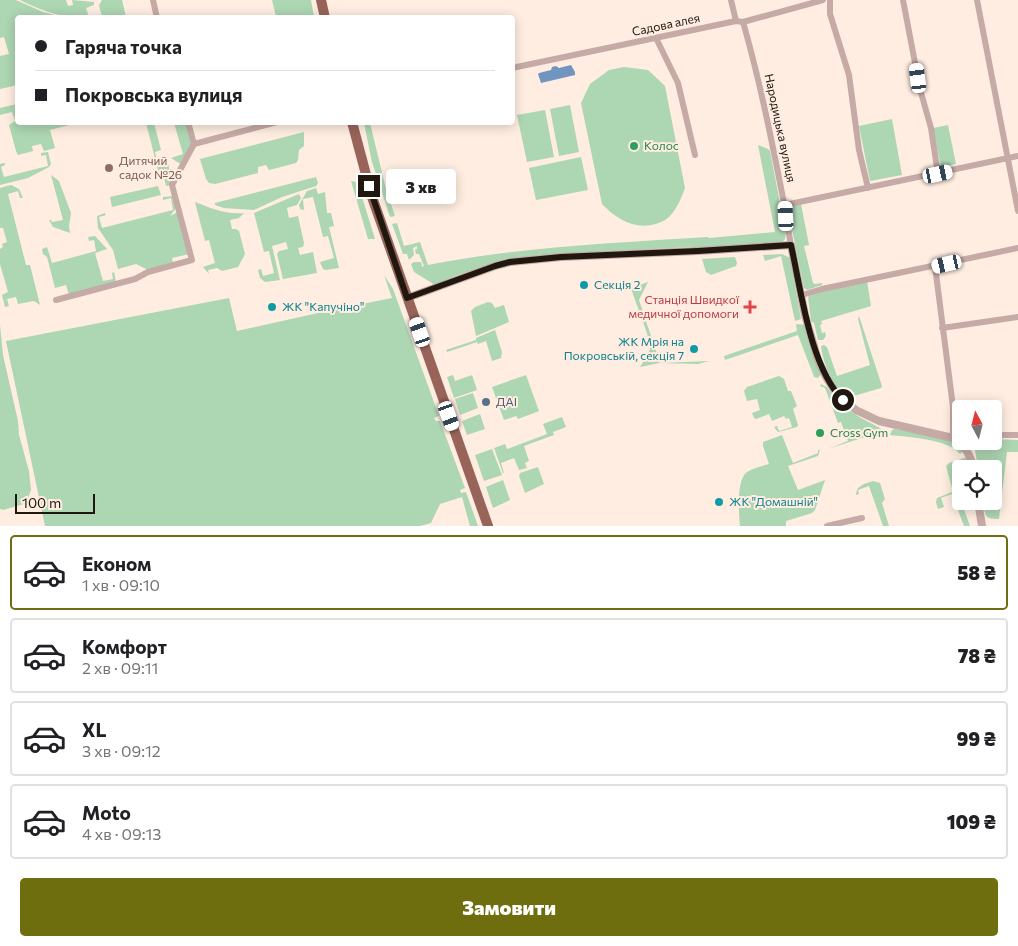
<!DOCTYPE html>
<html lang="uk">
<meta charset="utf-8">
<style>
:root{--surface:#fff;--page:#f6f6f6;--text:#202124;--muted:#757577;--line:#e0e0e0;--accent:#6f6e0f}
body{margin:0;font-family:Commissioner,sans-serif;background:var(--page);color:var(--text);height:100vh;display:flex;flex-direction:column;font-size:19px;white-space:nowrap}
*{box-sizing:border-box;margin:0}
p{font-size:16px;color:var(--muted)}
.icon{flex:none;width:28px;height:28px;fill:none;stroke:currentColor;stroke-width:2;stroke-linecap:round;stroke-linejoin:round}
.map{position:relative;height:526px;overflow:hidden}
.panel{display:flex;flex-direction:column;background:var(--surface);flex:1}
.panel>*{flex:none}
.top-card{position:absolute;left:15px;top:15px;width:500px;height:110px;border-radius:5px;box-shadow:0 2px 12px #0003;display:grid;align-content:center;height:110px;padding:0 20px;background:var(--surface)}
.needle{width:32px;rotate:353deg}
.controls{position:absolute;left:952px;top:400px;display:grid;gap:10px}
.controls a{display:grid;place-items:center;width:50px;height:50px;border-radius:5px;background:var(--surface);box-shadow:0 2px 12px #0003;font-size:25px}
.scale{position:absolute;left:15px;bottom:12px;width:80px;box-sizing:border-box;padding-left:5px;border:2px solid #20170f;border-top:0;font-size:14px;line-height:18px;white-space:nowrap;color:#20170f;-webkit-text-stroke:4px #feede0;paint-order:stroke}
.end{position:absolute;width:22px;height:22px;margin:-11px;border:6px solid #20170f;background:#fff;box-shadow:0 0 0 2px #fff}
.from{border-radius:50%}
.bubble{position:absolute;height:35px;border-radius:5px;background:var(--surface);box-shadow:0 2px 12px #0003;font-size:16px;font-weight:800;line-height:35px;text-align:center}
.car{position:absolute;width:15px;height:30px;margin:-15px -8px;border-radius:6px;box-shadow:0 0 4px 1px #0007;background:linear-gradient(#fff 24%,#345 0 40%,#fff 0 76%,#345 0 86%,#fff 0)}
.top-card b{display:flex;align-items:center;gap:18px;height:48px;font-size:19px}
.top-card b+b{border-top:1px solid var(--line)}
.top-card i{width:12px;height:12px;background:var(--text)}
ul{padding:9px 0 0;list-style:none}
li{display:flex;align-items:center;gap:15px;height:75px;margin:0 10px 8px;padding:0 10px;border:2px solid var(--line);border-radius:5px}
li div{flex:1}
li b{display:block;font-size:19px}
li em{font-style:normal;font-weight:800}
li.selected{border-color:var(--accent)}
li>.icon{width:45px;height:45px;stroke-width:1.5}
.primary-button{display:flex;gap:10px;margin-top:auto;padding:10px 20px}
.primary-button a{flex:1;height:58px;border-radius:5px;background:var(--accent);color:#fff;font-size:20px;font-weight:800;line-height:58px;text-align:center}
.map>svg:first-child{display:block}
</style>
<div class="map">
<svg width="1018" height="526" viewBox="0 0 1018 526">
<rect width="100%" height="100%" fill="#feede0"/>
<!-- green -->
<path fill="#add6b2" d="M 0,0 L 16,0 L 43,12 L 62,17 L 18,18 L 17,85 L 0,89 L 0,56 L 9,54 L 4,37 L 0,38 Z
M 20,0 L 66,0 L 68,6 L 73,5 L 72,0 L 94,2 L 94,5 L 86,8 L 89,17 C 62,18 44,12 20,0 Z
M 102,0 L 122,0 L 126,17 L 102,17 L 99,5 Z
M 272,0 L 311,0 L 314,17 L 276,17 Z
M 624,67 L 648,70 L 665,86 L 685,188 C 680,201 674,217 661,222 C 638,232 617,220 602,204 L 581,103 L 590,84 L 609,70 Z
M 17,104 L 18,122 L 77,123 L 50,130 L 55,148 L 44,151 L 41,144 L 32,146 L 33,151 L 18,155 L 16,151 L 9,125 L 15,121 L 12,112 L 0,115 L 0,108 Z
M 570,105 L 579,152 L 559,156 L 550,109 Z
M 545,110 L 554,157 L 527,162 L 517,115 Z
M 892,119 L 902,175 L 870,181 L 859,126 Z
M 146,123 L 154,123 L 161,150 L 155,152 L 157,161 L 167,158 L 172,181 L 170,185 L 166,186 L 164,177 L 160,178 Z
M 174,123 L 186,123 L 193,145 L 182,165 L 171,158 L 183,154 Z
M 364,123 L 370,123 L 386,189 L 395,216 L 390,217 L 372,162 Z
M 948,125 L 956,164 L 941,167 L 933,128 Z
M 304,132 L 304,146 L 299,150 L 298,160 L 296,163 L 269,170 L 266,165 L 258,167 L 258,173 L 215,184 L 209,183 L 206,179 L 200,159 Z
M 758,145 L 768,149 L 770,151 L 786,234 L 785,239 L 782,242 L 691,249 L 691,247 L 558,254 L 506,259 L 455,276 L 435,285 L 414,272 L 411,264 L 414,262 L 421,262 L 422,267 L 424,266 L 419,254 L 416,254 L 415,250 L 417,249 L 417,246 L 413,248 L 414,255 L 409,260 L 407,254 L 403,254 L 392,224 L 397,223 L 404,246 L 420,242 L 428,265 C 520,247 614,243 708,237 L 709,238 L 775,232 Z
M 48,152 L 51,164 L 49,167 L 28,178 L 0,185 L 0,164 L 5,163 L 5,165 L 1,167 L 4,177 L 48,166 L 46,155 L 41,156 L 41,153 Z
M 581,157 L 588,190 L 536,200 L 529,168 Z
M 51,175 L 59,181 L 71,213 L 69,226 L 70,233 L 53,227 L 49,220 L 51,220 L 52,222 L 63,220 Z
M 316,177 L 318,183 L 316,186 L 282,197 L 254,210 L 224,208 L 215,205 L 215,203 Z
M 351,181 L 356,182 L 359,187 L 375,239 L 368,239 Z
M 11,185 L 19,189 L 23,198 L 20,198 L 18,191 L 8,194 L 26,265 L 30,265 L 40,305 L 34,301 L 18,304 L 16,297 L 7,299 L 9,306 L 5,307 L 2,295 L 8,292 L 0,264 L 0,249 L 3,247 L 2,244 L 7,242 L 3,228 L 0,228 L 0,188 Z
M 158,186 L 161,195 L 112,207 L 110,197 Z
M 316,188 L 318,194 L 325,192 L 327,213 L 331,213 L 334,226 L 329,227 L 339,268 L 326,270 L 323,269 L 320,262 L 334,258 L 328,236 L 323,237 L 313,197 L 303,199 L 304,210 L 300,209 L 299,205 L 307,191 Z
M 299,194 L 301,198 L 297,205 L 287,208 L 289,218 L 298,216 L 304,243 L 303,247 L 298,248 L 300,255 L 313,252 L 317,273 L 283,279 L 277,254 L 279,251 L 288,249 L 286,242 L 272,246 L 280,280 L 265,282 L 260,278 L 258,270 L 261,269 L 263,276 L 274,273 L 269,251 L 264,252 L 254,213 Z
M 173,196 L 176,208 L 170,216 L 178,212 L 189,254 L 172,258 L 173,263 L 148,270 L 136,264 L 118,269 L 113,250 L 98,228 L 97,216 L 105,213 L 106,215 L 99,217 L 102,228 L 173,210 L 171,198 L 163,200 L 163,197 Z
M 195,202 C 211,208 226,215 244,213 L 239,218 L 230,220 L 232,229 L 236,229 L 239,231 L 245,254 L 238,267 L 222,271 L 217,268 L 208,270 L 209,274 L 203,267 L 215,263 L 209,240 L 205,241 Z
M 801,204 L 809,245 L 804,246 L 813,283 L 815,284 L 822,283 L 822,285 L 807,290 L 804,288 L 789,215 L 790,207 Z
M 95,236 L 107,249 L 95,253 L 103,281 L 113,279 L 112,273 L 114,272 L 116,282 L 69,295 L 66,285 L 55,288 L 47,257 L 43,254 L 42,249 L 47,247 L 52,263 L 96,251 L 94,240 L 89,241 L 88,237 Z
M 782,254 L 790,258 L 801,319 L 795,321 L 781,256 L 765,261 L 763,255 Z
M 735,257 L 737,263 L 736,266 L 711,275 L 706,272 L 702,259 Z
M 384,275 L 393,289 L 439,416 L 434,418 L 436,421 L 440,421 L 465,488 L 460,490 L 461,493 L 466,492 L 478,526 L 470,526 L 462,497 L 440,504 L 431,523 L 420,526 L 45,526 L 6,341 L 229,298 L 237,331 L 327,311 L 392,298 Z
M 867,281 L 871,306 L 821,321 L 822,324 L 820,325 L 822,333 L 825,332 L 826,336 L 823,340 L 818,340 L 814,323 L 811,321 L 808,297 L 811,294 Z
M 648,282 L 639,300 L 660,363 L 709,361 L 698,364 L 659,363 L 640,367 C 643,362 648,355 650,349 C 652,341 634,299 631,288 Z
M 488,302 L 492,303 L 495,308 L 504,305 L 509,322 L 476,336 L 471,311 L 475,307 Z
M 859,316 L 882,386 L 881,388 L 847,398 C 833,387 823,364 821,346 L 824,345 L 827,347 L 837,376 L 870,365 L 858,319 Z
M 796,324 L 805,325 L 821,374 L 818,378 L 814,377 L 813,374 L 798,335 L 725,360 L 724,356 L 797,331 Z
M 0,325 L 3,355 L 18,421 L 19,435 L 29,471 L 31,490 L 27,501 L 24,504 L 3,510 L 0,509 Z
M 495,330 L 502,352 L 501,358 L 492,361 L 486,341 L 478,344 L 477,342 L 447,352 L 446,350 L 476,340 L 476,338 Z
M 453,375 L 455,381 L 472,375 L 477,390 L 454,398 L 447,377 Z
M 526,375 L 539,411 L 518,419 L 516,416 L 504,420 L 492,387 Z
M 779,376 L 784,379 L 788,391 L 791,391 L 797,406 L 793,409 L 798,425 L 797,427 L 778,432 L 774,427 L 777,426 L 779,431 L 792,427 L 789,418 L 786,419 L 784,416 L 772,421 L 769,414 L 756,419 L 754,418 L 752,413 L 760,410 L 757,399 L 747,401 L 744,391 L 747,387 Z
M 821,384 L 827,387 L 837,402 L 861,418 L 880,428 L 883,431 L 828,449 L 848,441 L 841,422 L 838,423 L 825,388 L 820,386 Z
M 473,393 L 478,408 L 460,415 L 455,399 Z
M 480,414 L 485,429 L 467,435 L 462,421 Z
M 562,417 L 566,427 L 553,432 L 554,435 L 524,446 L 529,461 L 525,463 L 527,468 L 519,470 L 514,458 L 501,463 L 504,473 L 503,473 L 494,448 L 505,444 L 507,449 L 547,434 L 543,424 Z
M 895,429 L 941,437 L 955,442 L 964,451 L 960,454 C 948,439 909,437 890,435 L 892,430 Z
M 782,435 L 793,463 L 818,453 L 818,450 L 820,450 L 818,456 L 788,466 L 798,490 L 825,480 L 815,510 L 812,513 L 786,521 L 786,526 L 740,526 C 739,515 736,479 747,472 C 753,468 762,466 769,464 L 763,446 L 763,442 Z
M 994,439 L 1018,440 L 1018,452 L 1007,452 L 999,519 C 984,519 985,515 983,501 L 994,501 L 994,469 L 978,469 L 974,443 L 975,441 L 994,441 Z
M 492,449 L 502,475 L 484,481 L 475,455 Z
M 967,457 L 970,469 L 961,469 L 961,485 L 952,488 L 946,466 L 949,463 Z
M 538,467 L 544,484 L 525,493 L 519,476 L 520,473 Z
M 503,480 L 510,500 L 493,508 L 486,487 Z
M 873,481 L 880,483 L 885,499 L 882,503 L 889,526 L 883,526 L 869,486 L 858,490 L 859,494 L 856,495 C 856,485 865,484 873,481 Z
M 957,490 L 970,526 L 964,526 L 952,494 L 941,498 L 944,507 L 938,509 L 936,502 L 937,498 Z"/>
<!-- water -->
<path fill="#7095bf" d="M 571,65 L 575,72 L 575,75 L 541,83 L 538,74 L 539,73 L 551,70 L 552,67 L 556,66 L 559,68 Z"/>
<g fill="none" stroke-linecap="round" stroke-linejoin="round">
<!-- minor -->
<path stroke="#c6aaa5" stroke-width="6" d="M 153,0 L 157,18
M 731,0 L 736,21
M 830,0 L 830,14 L 849,75 L 859,150 L 868,188
M 903,0 L 920,89 L 931,128 L 938,174
M 977,0 L 1018,211
M 743,22 C 760,81 772,142 784,203 C 787,216 788,231 791,245
M 656,38 L 678,83 L 695,155
M 512,68 L 736,21 L 743,22 L 823,0
M 194,144 L 277,122
M 785,205 L 1018,156
M 935,266 L 953,407 L 953,438
M 802,295 L 822,289 L 1018,248
M 56,300 L 135,279 L 148,272 L 192,260 L 172,185 L 194,144 L 188,122
M 942,328 L 1018,317
M 994,435 L 1018,435
M 827,526 L 862,518"/>
<!-- tertiary -->
<path stroke="#c6aaa5" stroke-width="8" d="M 407,298 L 495,266 L 510,262 L 561,257 L 698,251 L 791,245 L 805,315 L 818,360 L 826,377 L 836,393 L 856,410 L 879,421 L 953,438 C 965,445 971,455 973,469
M 978,501 L 982,526"/>
<!-- trunk -->
<path stroke="#98645a" stroke-width="10" d="M 321,0 L 325,18
M 352,122 L 372,197 L 488,526"/>
</g>
<g fill="none" stroke-linecap="round" stroke-linejoin="round">
<!-- route -->
<path stroke="#20170f" stroke-width="6" d="M 369,186 L 407,298 L 495,266 L 510,262 L 561,257 L 698,251 L 791,245 C 801,290 810,367 843,400"/>
</g>
<!-- markers -->
<g fill="#2e9e5b" stroke="#feede0" stroke-width="2">
<circle cx="634" cy="146" r="5"/>
<circle cx="820" cy="433" r="5"/>
</g>
<circle fill="#8d6e63" stroke="#feede0" stroke-width="2" cx="109" cy="168" r="5"/>
<g fill="#0f9aa8" stroke="#feede0" stroke-width="2">
<circle cx="584" cy="285" r="5"/>
<circle cx="272" cy="307" r="5"/>
<circle cx="694" cy="349" r="5"/>
<circle cx="719" cy="502" r="5"/>
</g>
<path fill="#e0444e" stroke="#feede0" stroke-width="2" d="M747.5 299.5h5v5h5v5h-5v5h-5v-5h-5v-5h5z"/>
<circle fill="#5c6f8a" stroke="#feede0" stroke-width="2" cx="486" cy="402" r="5"/>
<g text-anchor="middle" stroke-width="4" stroke-linejoin="round" paint-order="stroke">
<!-- street labels -->
<g font-size="12" fill="#20170f" stroke="#feede0">
<text transform="translate(666 25) rotate(-12)" y="4">Садова алея</text>
<text transform="translate(780 128) rotate(78)" y="4">Народицька вулиця</text>
</g>
<!-- leisure labels -->
<g font-size="12" fill="#27864d" stroke="#feede0" text-anchor="start">
<text x="644" y="150">Колос</text>
<text x="830" y="437">Cross Gym</text>
</g>
<!-- education labels -->
<g font-size="12" fill="#785e54" stroke="#feede0" text-anchor="start">
<text x="119" y="165">Дитячий<tspan x="119" dy="14">садок №26</tspan></text>
</g>
<!-- culture labels -->
<g font-size="12" fill="#0d838f" stroke="#feede0" text-anchor="start">
<text x="594" y="289">Секція 2</text>
<text x="282" y="311">ЖК "Капучіно"</text>
<text x="684" y="346" text-anchor="end">ЖК Мрія на<tspan x="684" dy="14">Покровській, секція 7</tspan></text>
<text x="729" y="506">ЖК "Домашній"</text>
</g>
<!-- health labels -->
<g font-size="12" fill="#be3a42" stroke="#feede0" text-anchor="end">
<text x="739" y="304">Станція Швидкої<tspan x="739" dy="14">медичної допомоги</tspan></text>
</g>
<!-- service labels -->
<g font-size="12" fill="#4e5e75" stroke="#feede0" text-anchor="start">
<text x="496" y="406">ДАІ</text>
</g>
</g>
</svg>
<div class="controls">
<a><svg class="needle" viewBox="-14 -14 28 28"><path d="M0-13l5 13h-10z" fill="#e53935"/><path d="M0 13l5-13h-10z" fill="#757577"/></svg></a>
<a><svg class="icon" aria-label="locate" viewBox="0 0 24 24"><circle cx="12" cy="12" r="6"/><path d="M12 2v4M12 18v4M2 12h4M18 12h4"/></svg></a>
</div>
<div class="scale">100 m</div>
<i class="end from" style="left:843px;top:400px"></i>
<i class="end" style="left:369px;top:186px"></i>
<div class="bubble" style="left:386px;top:169px;width:70px">3 хв</div>
<i class="car" style="left:918px;top:78px;rotate:353deg"></i>
<i class="car" style="left:938px;top:174px;rotate:78deg"></i>
<i class="car" style="left:786px;top:216px;rotate:357deg"></i>
<i class="car" style="left:947px;top:264px;rotate:257deg"></i>
<i class="car" style="left:420px;top:332px;rotate:341deg"></i>
<i class="car" style="left:449px;top:416px;rotate:160deg"></i>
<div class="top-card">
<b><i class="from"></i>Гаряча точка</b>
<b><i></i>Покровська вулиця</b>
</div>
</div>
<section class="panel">
<ul>
<li class="selected"><svg class="icon" aria-label="car" viewBox="0 0 24 24"><path d="M5 17H2v-5l4-1 3-4h7l3 4 3 1v5h-3M9 17h6M6 11h13"/><circle cx="7" cy="17" r="2"/><circle cx="17" cy="17" r="2"/></svg><div><b>Економ</b><p>1 хв · 09:10</p></div><em>58 ₴</em></li>
<li><svg class="icon" aria-label="car" viewBox="0 0 24 24"><path d="M5 17H2v-5l4-1 3-4h7l3 4 3 1v5h-3M9 17h6M6 11h13"/><circle cx="7" cy="17" r="2"/><circle cx="17" cy="17" r="2"/></svg><div><b>Комфорт</b><p>2 хв · 09:11</p></div><em>78 ₴</em></li>
<li><svg class="icon" aria-label="car" viewBox="0 0 24 24"><path d="M5 17H2v-5l4-1 3-4h7l3 4 3 1v5h-3M9 17h6M6 11h13"/><circle cx="7" cy="17" r="2"/><circle cx="17" cy="17" r="2"/></svg><div><b>XL</b><p>3 хв · 09:12</p></div><em>99 ₴</em></li>
<li><svg class="icon" aria-label="car" viewBox="0 0 24 24"><path d="M5 17H2v-5l4-1 3-4h7l3 4 3 1v5h-3M9 17h6M6 11h13"/><circle cx="7" cy="17" r="2"/><circle cx="17" cy="17" r="2"/></svg><div><b>Moto</b><p>4 хв · 09:13</p></div><em>109 ₴</em></li>
</ul>
<div class="primary-button"><a>Замовити</a></div>
</section>
